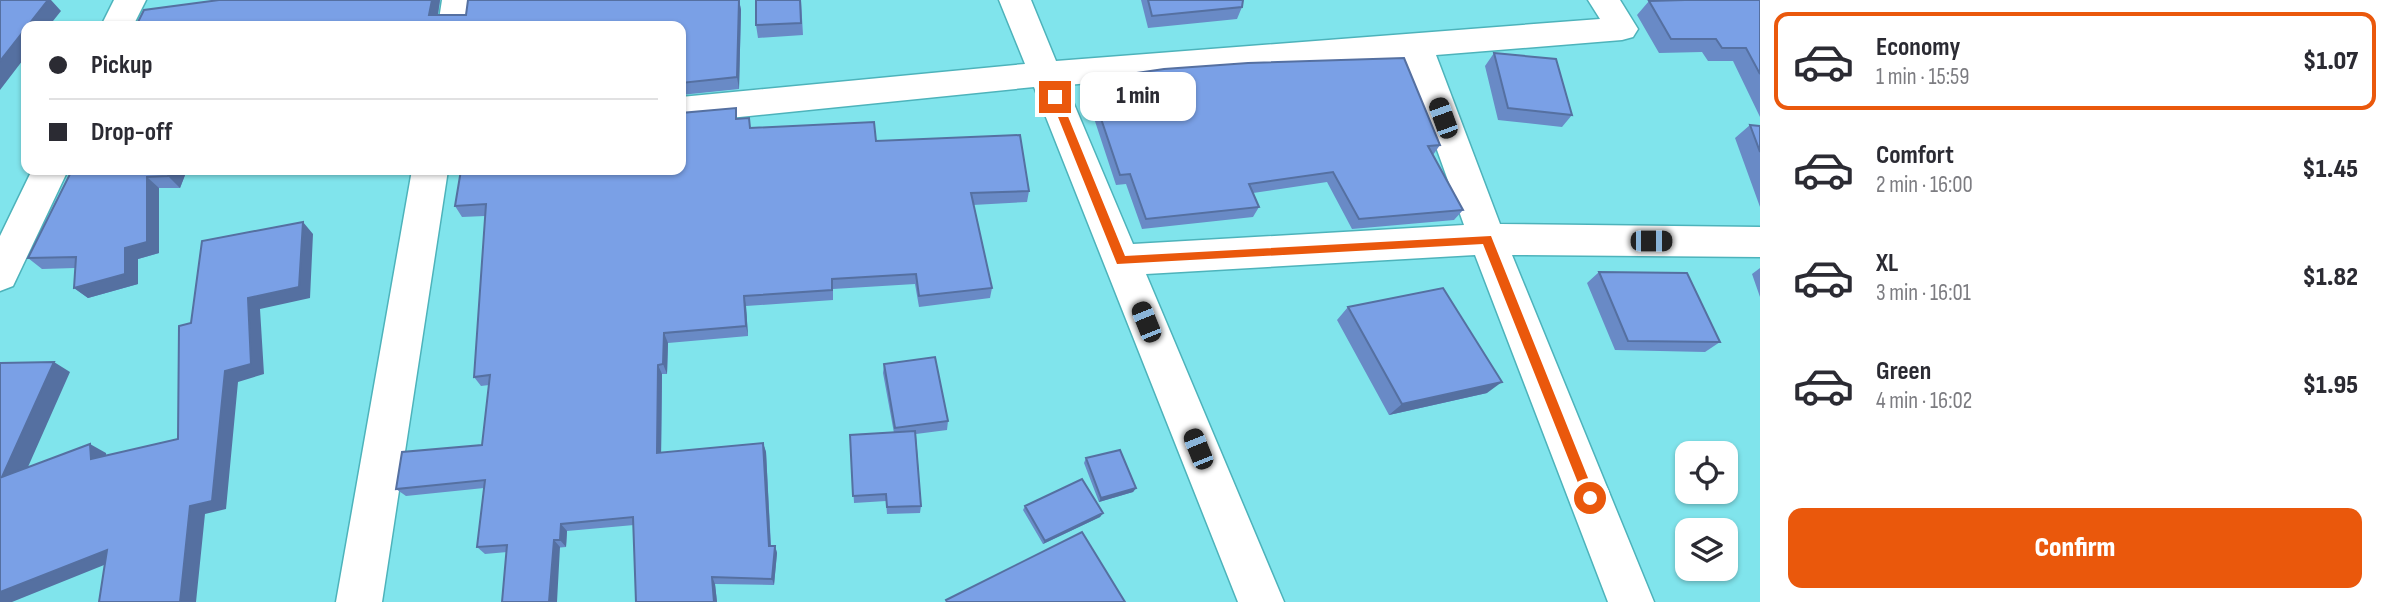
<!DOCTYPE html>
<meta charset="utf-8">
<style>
:root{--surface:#fff;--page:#f7f7f7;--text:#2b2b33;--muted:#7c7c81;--line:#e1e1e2;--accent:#ea580c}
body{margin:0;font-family:"Sofia Sans Condensed",sans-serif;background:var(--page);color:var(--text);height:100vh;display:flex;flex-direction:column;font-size:26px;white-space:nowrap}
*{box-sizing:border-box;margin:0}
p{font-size:23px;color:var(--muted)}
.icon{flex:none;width:38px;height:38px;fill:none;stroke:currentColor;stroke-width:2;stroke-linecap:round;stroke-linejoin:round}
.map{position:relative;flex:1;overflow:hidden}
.sheet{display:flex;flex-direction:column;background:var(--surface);width:630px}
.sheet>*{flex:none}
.guide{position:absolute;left:21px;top:21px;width:665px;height:154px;border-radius:14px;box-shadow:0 2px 5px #0004;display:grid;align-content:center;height:154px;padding:0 28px;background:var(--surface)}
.tools{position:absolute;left:1675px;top:441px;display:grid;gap:14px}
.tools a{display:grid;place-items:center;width:63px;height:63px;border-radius:14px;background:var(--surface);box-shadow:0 2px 5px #0004;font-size:35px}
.end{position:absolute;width:32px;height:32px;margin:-16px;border:9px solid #ea580c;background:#fff;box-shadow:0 0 0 4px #fff}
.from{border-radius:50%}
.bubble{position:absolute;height:49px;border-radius:14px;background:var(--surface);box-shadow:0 2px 5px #0004;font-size:23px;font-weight:800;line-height:49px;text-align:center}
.car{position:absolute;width:21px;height:42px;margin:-21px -10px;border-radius:9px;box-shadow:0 0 5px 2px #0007;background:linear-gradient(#222 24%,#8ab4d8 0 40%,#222 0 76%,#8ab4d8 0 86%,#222 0)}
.guide b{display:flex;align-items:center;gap:24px;height:66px;font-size:26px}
.guide b+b{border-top:2px solid var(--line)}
.guide i{width:18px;height:18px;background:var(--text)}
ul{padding:12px 0 0;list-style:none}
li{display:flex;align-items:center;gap:21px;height:98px;margin:0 14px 10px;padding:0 14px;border:4px solid transparent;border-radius:14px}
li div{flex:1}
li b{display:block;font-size:26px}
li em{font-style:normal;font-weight:800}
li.on{border-color:var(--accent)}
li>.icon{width:63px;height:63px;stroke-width:1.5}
.cta{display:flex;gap:14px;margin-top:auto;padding:14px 28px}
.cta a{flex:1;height:80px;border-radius:14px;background:var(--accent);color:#fff;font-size:28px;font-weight:800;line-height:80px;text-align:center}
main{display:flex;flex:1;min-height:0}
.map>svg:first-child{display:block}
</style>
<main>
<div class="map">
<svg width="1760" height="602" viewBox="0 0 1760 602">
<rect width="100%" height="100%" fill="#80e4ec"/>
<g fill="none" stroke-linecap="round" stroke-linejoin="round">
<defs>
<path id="street" d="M 114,0 L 146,0 L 133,26 L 101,26 Z
M 442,0 L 474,0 L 470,26 L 438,26 Z
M 999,0 L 1031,0 L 1056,61 L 1600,19 L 1588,0 L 1620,0 L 1638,29 L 1633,37 L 1622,40 L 1436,55 L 1500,224 L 1760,227 L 1760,257 L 1512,255 L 1654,602 L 1608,602 L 1475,255 L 1146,274 L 1284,602 L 1238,602 L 1034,87 L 681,123 L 681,97 L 1025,64 ZM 1404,58 L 1464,225 L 1133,244 L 1066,85 Z
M 32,170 L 68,170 L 13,286 L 0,291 L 0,236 Z
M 412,170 L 448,170 L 382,602 L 336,602 Z"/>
</defs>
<!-- street casing -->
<use href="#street" stroke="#4db3bb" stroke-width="3"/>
<!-- street -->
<use href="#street" fill="#fff" fill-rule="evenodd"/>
</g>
<!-- wall -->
<path fill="#698ac6" d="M 219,0 L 440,0 L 438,15 L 466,15 L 468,0 L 739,0 L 741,10 L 739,89 L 681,95 L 681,26 L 136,26 Z
M 801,0 L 803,35 L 758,38 L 756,25 Z
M 1141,0 L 1243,0 L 1242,7 L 1237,19 L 1148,28 Z
M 1760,0 L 1760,117 L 1733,61 L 1708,61 L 1702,52 L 1659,53 L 1637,15 L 1649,1 Z
M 1494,53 L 1572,115 L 1562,127 L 1498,120 L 1485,66 Z
M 1088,80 L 1440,145 L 1433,155 L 1463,210 L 1454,220 L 1352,229 L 1327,182 L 1253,193 L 1259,207 L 1253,217 L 1142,229 L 1126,184 L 1116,185 L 1085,91 Z
M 738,119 L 751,128 L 876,141 L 1029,191 L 1027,202 L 973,205 L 992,288 L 990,298 L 919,307 L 915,284 L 833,289 L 833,300 L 746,306 L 748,336 L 668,343 L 667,374 L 662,374 L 661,453 L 763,443 L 766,452 L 771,546 L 775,546 L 777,553 L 774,585 L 715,584 L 717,602 L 636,602 L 634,525 L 567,531 L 566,547 L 485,554 L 477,547 L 484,488 L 406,496 L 396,489 L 482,445 L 489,385 L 481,386 L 474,377 L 485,216 L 462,217 L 455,206 L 681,170 Z
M 1750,125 L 1760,126 L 1760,207 L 1735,138 Z
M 72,170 L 187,170 L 180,188 L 159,188 L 159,253 L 138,259 L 138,284 L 88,298 L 74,288 L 75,268 L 42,269 L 28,258 Z
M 1760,268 L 1760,297 L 1752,274 Z
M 1599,272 L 1720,342 L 1705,352 L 1615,350 L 1587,283 Z
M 1348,307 L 1487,393 L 1389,415 L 1337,320 Z
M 884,364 L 948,421 L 947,430 L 916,434 L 921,506 L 920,513 L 887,514 L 886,501 L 854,503 L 850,435 L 894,433 L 883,373 Z
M 1086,458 L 1136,488 L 1133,492 L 1099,502 L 1084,463 Z
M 1025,506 L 1103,513 L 1100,517 L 1043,544 L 1023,510 Z"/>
<!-- shaded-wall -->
<path fill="#5570a1" d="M 48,0 L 51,0 L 61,11 L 49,26 L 27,26 Z
M 432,0 L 440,0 L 436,26 L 429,15 Z
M 739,0 L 741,10 L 739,89 L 737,77 Z
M 26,27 L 26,56 L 0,90 L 0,61 Z
M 171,170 L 187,170 L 180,188 L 168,176 Z
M 147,177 L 159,188 L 159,253 L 138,259 L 138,284 L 88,298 L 74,288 L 125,248 Z
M 303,222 L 313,234 L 310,298 L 260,309 L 264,374 L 238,382 L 226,509 L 205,514 L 196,602 L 180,602 L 190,506 L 225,371 L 248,298 Z
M 744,296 L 746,306 L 748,336 L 746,326 Z
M 664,333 L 668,343 L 667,374 L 663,364 Z
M 54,362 L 70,372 L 20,485 L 2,477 Z
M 658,365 L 662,374 L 661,461 L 657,453 Z
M 1502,382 L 1487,393 L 1389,415 L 1402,404 Z
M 763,443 L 766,452 L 771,552 L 769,546 Z
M 90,444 L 106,453 L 107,468 L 91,459 Z
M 1136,488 L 1133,492 L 1099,502 L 1101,498 Z
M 1103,513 L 1100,517 L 1043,544 L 1045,541 Z
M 561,524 L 567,531 L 566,547 L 560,540 Z
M 554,540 L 560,547 L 557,602 L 549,602 Z
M 775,546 L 777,553 L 774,585 L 772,579 Z
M 107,550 L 124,557 L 12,602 L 0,602 L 0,592 Z
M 712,577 L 715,584 L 717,602 L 714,602 Z"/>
<!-- building -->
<path fill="#7aa0e6" stroke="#5570a1" stroke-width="2" d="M 0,0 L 48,0 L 0,61 Z
M 219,0 L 432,0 L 429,15 L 466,15 L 468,0 L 739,0 L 737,77 L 681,83 L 681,26 L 136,26 L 144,10 Z
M 756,0 L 800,0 L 801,23 L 756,25 Z
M 1148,0 L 1243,0 L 1242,7 L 1152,16 Z
M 1685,0 L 1760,0 L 1760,74 L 1746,48 L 1722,48 L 1716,39 L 1671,39 L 1649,1 Z
M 1494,53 L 1556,59 L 1572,115 L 1508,108 Z
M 1404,58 L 1440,145 L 1428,146 L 1463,210 L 1359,219 L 1333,172 L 1249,184 L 1259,207 L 1146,219 L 1130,174 L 1120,175 L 1088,80 L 1164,69 L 1248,63 Z
M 736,108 L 736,119 L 749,118 L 750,128 L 874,122 L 876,141 L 1020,135 L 1029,191 L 971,193 L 992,288 L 919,296 L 916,274 L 832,279 L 832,290 L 744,296 L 746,326 L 664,333 L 663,364 L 658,365 L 657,453 L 763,443 L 769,546 L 775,546 L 772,579 L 712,577 L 714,602 L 636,602 L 633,517 L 561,524 L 560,540 L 554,540 L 549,602 L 502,602 L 507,545 L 477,547 L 485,480 L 396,489 L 402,452 L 482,445 L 490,375 L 474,377 L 486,204 L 455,206 L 461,170 L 681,170 L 681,113 Z
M 1750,125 L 1760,126 L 1760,152 Z
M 72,170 L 171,170 L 168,176 L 147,177 L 147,242 L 125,248 L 125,274 L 74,288 L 76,257 L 28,258 Z
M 303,222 L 299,287 L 248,298 L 251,364 L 225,371 L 212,501 L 190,506 L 180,602 L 99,602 L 107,550 L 0,592 L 0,363 L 54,362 L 2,477 L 90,444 L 91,459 L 178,439 L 179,326 L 191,323 L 202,241 Z
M 1599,272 L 1687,273 L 1720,342 L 1628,341 Z
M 1443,288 L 1502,382 L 1402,404 L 1348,307 Z
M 935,357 L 948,421 L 895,428 L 884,364 Z
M 915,431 L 921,506 L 887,507 L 886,494 L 853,496 L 850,435 Z
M 1120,450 L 1136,488 L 1101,498 L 1086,458 Z
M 1082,479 L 1103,513 L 1045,541 L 1025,506 Z
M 1082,532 L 1125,602 L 947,602 L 946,600 Z"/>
<!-- route -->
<path fill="#ea580c" d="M 1055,94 L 1060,97 L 1125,256 L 1491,236 L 1596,498 L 1595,503 L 1590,505 L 1584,498 L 1483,244 L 1117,264 L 1050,97 Z"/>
</svg>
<div class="tools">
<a><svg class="icon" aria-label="locate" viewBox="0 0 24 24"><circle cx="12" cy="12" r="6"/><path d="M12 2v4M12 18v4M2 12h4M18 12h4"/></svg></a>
<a><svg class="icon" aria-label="layers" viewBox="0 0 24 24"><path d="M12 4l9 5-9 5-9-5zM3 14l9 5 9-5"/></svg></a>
</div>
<i class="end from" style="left:1590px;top:498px"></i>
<i class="end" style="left:1055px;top:97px"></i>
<div class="bubble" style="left:1080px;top:72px;width:116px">1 min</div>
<i class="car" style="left:1443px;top:118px;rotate:340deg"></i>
<i class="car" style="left:1651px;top:241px;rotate:90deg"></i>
<i class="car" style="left:1146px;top:322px;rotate:338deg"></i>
<i class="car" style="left:1198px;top:449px;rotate:338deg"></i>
<div class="guide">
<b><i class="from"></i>Pickup</b>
<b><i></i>Drop-off</b>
</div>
</div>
<section class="sheet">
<ul>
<li class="on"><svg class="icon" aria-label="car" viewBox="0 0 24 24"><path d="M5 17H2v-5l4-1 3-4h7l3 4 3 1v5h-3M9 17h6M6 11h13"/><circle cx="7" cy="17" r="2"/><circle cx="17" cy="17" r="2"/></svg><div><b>Economy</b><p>1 min · 15:59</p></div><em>$1.07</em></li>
<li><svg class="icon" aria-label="car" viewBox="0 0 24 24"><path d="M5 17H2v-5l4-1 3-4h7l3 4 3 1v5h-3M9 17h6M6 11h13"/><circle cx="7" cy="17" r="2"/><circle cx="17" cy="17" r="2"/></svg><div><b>Comfort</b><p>2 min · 16:00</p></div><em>$1.45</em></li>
<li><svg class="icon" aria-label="car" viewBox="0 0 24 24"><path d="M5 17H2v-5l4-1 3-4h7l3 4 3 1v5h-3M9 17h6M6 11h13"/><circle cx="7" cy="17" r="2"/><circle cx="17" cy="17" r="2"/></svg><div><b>XL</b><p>3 min · 16:01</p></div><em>$1.82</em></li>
<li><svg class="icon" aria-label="car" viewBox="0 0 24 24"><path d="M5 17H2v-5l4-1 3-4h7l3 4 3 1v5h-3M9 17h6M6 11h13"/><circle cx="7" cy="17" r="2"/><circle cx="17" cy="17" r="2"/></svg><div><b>Green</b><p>4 min · 16:02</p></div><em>$1.95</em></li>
</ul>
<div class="cta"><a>Confirm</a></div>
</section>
</main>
